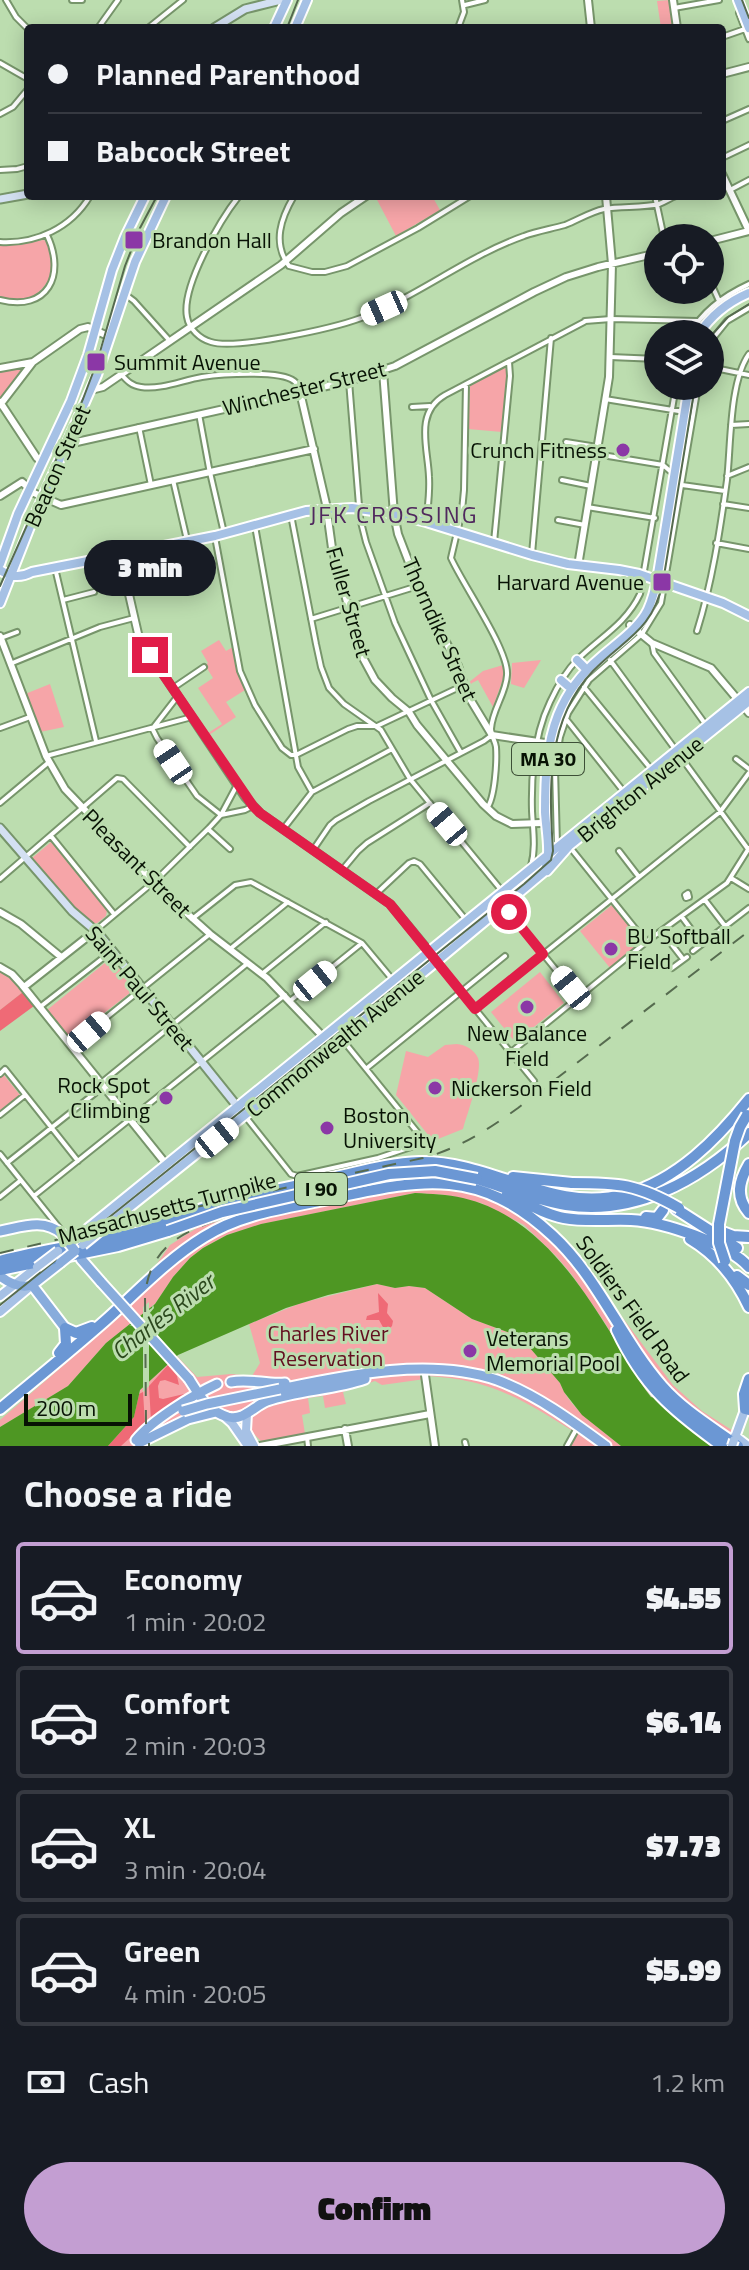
<!DOCTYPE html>
<meta charset="utf-8">
<style>
:root{--surface:#171b24;--page:#242831;--text:#f1f3f6;--muted:#9ea1a6;--line:#363941;--accent:#c39ed2}
body{margin:0;font-family:"Titillium Web",sans-serif;background:var(--page);color:var(--text);height:100vh;display:flex;flex-direction:column;font-size:30px;white-space:nowrap}
*{box-sizing:border-box;margin:0}
p{font-size:26px;color:var(--muted)}
.icon{flex:none;width:44px;height:44px;fill:none;stroke:currentColor;stroke-width:2;stroke-linecap:round;stroke-linejoin:round}
.map{position:relative;height:1446px;overflow:hidden}
.details{display:flex;flex-direction:column;background:var(--surface);flex:1}
.details>*{flex:none}
.top-card{position:absolute;left:24px;top:24px;width:702px;height:176px;border-radius:8px;box-shadow:0 4px 20px #0003;display:grid;align-content:center;height:176px;padding:0 24px;background:var(--surface)}
.tools{position:absolute;left:644px;top:224px;display:grid;gap:16px}
.tools a{display:grid;place-items:center;width:80px;height:80px;border-radius:50%;background:var(--surface);box-shadow:0 4px 20px #0003;font-size:40px}
.scale{position:absolute;left:24px;bottom:20px;width:108px;box-sizing:border-box;padding-left:8px;border:4px solid #071204;border-top:0;font-size:22px;line-height:28px;white-space:nowrap;color:#071204;-webkit-text-stroke:6px #bcddaf;paint-order:stroke}
.end{position:absolute;width:36px;height:36px;margin:-18px;border:10px solid #e11d48;background:#fff;box-shadow:0 0 0 4px #fff}
.from{border-radius:50%}
.bubble{position:absolute;height:56px;border-radius:28px;background:var(--surface);box-shadow:0 4px 20px #0003;font-size:26px;font-weight:800;line-height:56px;text-align:center}
.car{position:absolute;width:24px;height:48px;margin:-24px -12px;border-radius:10px;box-shadow:0 0 6px 2px #0007;background:linear-gradient(#fff 24%,#345 0 40%,#fff 0 76%,#345 0 86%,#fff 0)}
.top-card b{display:flex;align-items:center;gap:28px;height:76px;font-size:30px}
.top-card b+b{border-top:2px solid var(--line)}
.top-card i{width:20px;height:20px;background:var(--text)}
ul{padding:0;list-style:none}
li{display:flex;align-items:center;gap:24px;height:112px;margin:0 16px 12px;padding:0 8px;border:4px solid var(--line);border-radius:8px}
li div{flex:1}
li b{display:block;font-size:30px}
li em{font-style:normal;font-weight:800}
li.active{border-color:var(--accent)}
li>.icon{width:72px;height:72px;stroke-width:1.5}
h2{padding:0 24px;font-size:36px;line-height:96px}
.pay{display:flex;align-items:center;gap:20px;height:88px;padding:0 24px;font-size:30px}
.pay p{margin-inline-start:auto}
.button{display:flex;gap:16px;margin-top:auto;padding:16px 24px}
.button a{flex:1;height:92px;border-radius:48px;background:var(--accent);color:#111;font-size:32px;font-weight:800;line-height:92px;text-align:center}
.map>svg:first-child{display:block}
</style>
<div class="map">
<svg width="749" height="1446" viewBox="0 0 749 1446">
<rect width="100%" height="100%" fill="#bcddaf"/>
<!-- green -->
<path fill="#f6a5a8" d="M 670,0 L 674,28 L 661,28 L 657,1 Z
M 375,196 L 432,196 L 440,210 L 396,236 Z
M 43,240 L 47,241 C 65,275 36,310 0,298 L 0,245 L 19,245 Z
M 25,367 L 3,397 L 0,397 L 0,371 Z
M 503,367 L 507,370 L 502,432 L 468,429 L 470,386 Z
M 219,640 L 226,651 L 233,647 L 245,690 L 226,702 L 236,717 L 209,735 L 208,733 L 222,724 L 198,688 L 213,678 L 205,665 L 208,663 L 201,651 Z
M 541,660 L 524,688 L 511,684 L 512,663 Z
M 503,665 L 504,676 L 493,707 L 478,680 L 472,683 L 469,687 L 468,683 L 483,671 Z
M 50,684 L 64,727 L 40,732 L 25,694 Z
M 51,842 L 107,910 L 106,916 L 96,924 L 93,924 L 67,902 L 32,858 Z
M 612,905 L 642,942 L 610,968 L 580,931 Z
M 111,958 L 135,989 L 71,1039 L 47,1010 Z
M 0,972 L 10,978 L 23,992 L 0,1010 Z
M 540,972 L 564,1003 L 515,1042 L 491,1012 Z
M 457,1044 C 465,1045 474,1049 478,1058 C 483,1071 467,1114 463,1129 L 433,1141 L 396,1095 L 406,1051 L 428,1057 L 445,1045 Z
M 3,1074 L 20,1095 L 0,1111 L 0,1077 Z
M 427,1176 L 469,1182 L 494,1192 L 577,1257 L 673,1385 L 702,1411 L 749,1441 L 749,1446 L 717,1446 L 680,1420 L 655,1398 L 652,1397 L 638,1380 L 605,1323 L 572,1275 L 557,1257 L 524,1225 L 481,1203 L 446,1195 L 415,1193 L 262,1224 L 227,1235 L 203,1248 L 190,1258 L 173,1277 L 155,1304 L 106,1343 L 68,1386 L 0,1427 L 0,1420 L 123,1314 L 117,1307 L 152,1271 L 170,1245 L 197,1228 L 247,1212 L 414,1177 Z
M 377,1284 L 395,1288 L 409,1286 L 425,1288 L 472,1319 L 510,1333 L 524,1341 L 560,1383 C 570,1410 600,1428 621,1446 L 570,1446 L 578,1434 C 522,1400 493,1379 425,1376 L 425,1379 L 382,1385 L 375,1381 L 343,1392 L 346,1404 L 325,1408 L 323,1396 L 308,1398 L 310,1413 L 302,1415 L 305,1434 L 261,1441 L 252,1432 L 252,1421 L 236,1423 L 205,1417 L 184,1424 L 145,1446 L 108,1446 L 127,1425 L 137,1408 L 140,1390 L 177,1356 L 197,1377 L 231,1374 L 252,1376 L 260,1363 L 249,1324 L 301,1303 Z"/>
<!-- forest -->
<path fill="#ef6a76" d="M 23,992 L 34,1006 L 0,1031 L 0,1010 Z
M 378,1293 L 388,1304 L 387,1313 L 393,1321 L 392,1326 L 388,1330 L 384,1329 L 379,1320 L 366,1320 L 367,1316 L 379,1312 Z
M 168,1365 L 177,1376 L 179,1385 L 165,1380 L 160,1381 L 158,1386 L 159,1398 L 163,1399 L 184,1394 L 187,1396 L 151,1421 L 149,1386 Z
M 143,1392 L 145,1424 L 121,1446 L 108,1446 L 134,1417 L 139,1394 Z"/>
<!-- water -->
<path fill="#4e9723" d="M 415,1193 C 431,1194 447,1194 463,1198 C 534,1215 576,1277 612,1335 C 625,1356 636,1378 651,1397 L 655,1398 L 680,1420 L 717,1446 L 621,1446 L 582,1415 L 564,1392 L 560,1383 L 524,1341 L 510,1333 L 472,1319 L 425,1288 L 409,1286 L 395,1288 L 377,1284 L 328,1295 L 286,1308 L 178,1355 L 140,1390 L 134,1417 L 108,1446 L 0,1446 L 0,1427 L 68,1386 L 106,1343 L 155,1304 L 173,1277 L 190,1258 L 203,1248 L 227,1235 L 261,1224 Z"/>
<!-- pier -->
<path fill="#bcddaf" d="M 149,1302 L 149,1310 L 152,1308 L 153,1304 L 154,1308 L 149,1314 L 149,1326 L 179,1360 L 171,1366 L 149,1342 L 149,1386 L 143,1392 L 143,1335 L 135,1326 L 129,1326 L 133,1325 L 130,1321 L 137,1314 L 141,1318 L 143,1317 L 143,1307 Z"/>
<g fill="none" stroke-linecap="round" stroke-linejoin="round">
<defs>
<path id="minor" d="M 6,0 L 16,17 L 28,29
M 72,0 L 82,0
M 465,5 L 485,0
M 674,8 L 719,0
M 739,13 L 749,39
M 98,28 L 118,0
M 148,28 L 183,0
M 458,28 L 464,12 L 462,0
M 722,37 L 745,29
M 0,63 L 28,79
M 0,114 L 13,107 L 28,89
M 722,121 L 749,109
M 722,158 L 749,145
M 0,170 L 17,169 L 28,166
M 730,190 L 749,180
M 239,196 C 220,220 181,287 187,317 C 189,329 200,339 211,342 C 236,350 334,328 361,318 C 417,297 467,256 524,236 C 537,231 551,229 565,225 C 578,220 590,212 604,209 C 622,206 642,208 659,204 C 665,202 670,198 676,196
M 294,196 C 281,218 272,243 289,266 L 312,272 L 325,272 L 347,266 L 418,228 L 470,196
M 655,196 L 664,238
M 0,242 C 36,244 71,228 90,196
M 710,281 L 719,301
M 126,295 L 134,301 L 169,340
M 0,300 C 48,312 66,275 47,235
M 585,321 L 611,319 L 698,321
M 690,334 C 703,310 725,295 749,284
M 710,342 L 727,321 L 749,308
M 610,357 L 658,359
M 710,367 L 749,375
M 121,374 C 127,381 132,386 141,387 C 161,390 183,380 202,377 C 221,374 280,370 294,381 C 299,385 299,387 300,392
M 349,381 L 360,518 L 366,542 L 395,623 L 431,700 L 461,753
M 466,384 L 464,490 L 462,511 L 451,558 C 463,585 509,650 507,675 C 506,694 492,710 491,729 C 491,736 495,740 496,747 C 497,761 495,798 487,808
M 605,399 L 685,412
M 412,407 L 430,406
M 199,414 L 209,468 L 224,533
M 731,425 L 749,424
M 139,427 L 151,485
M 566,442 L 597,447
M 596,454 L 663,465 L 670,471
M 727,476 L 749,467
M 173,480 L 187,540
M 562,480 L 591,486
M 682,485 L 725,491
M 723,504 L 749,508
M 587,507 L 655,518
M 291,515 L 316,644 L 321,667 L 329,688 L 344,704 L 381,730 L 410,779 L 502,891
M 558,520 L 585,525
M 426,522 C 428,507 430,493 429,477 C 428,448 414,413 445,395 L 584,322
M 255,526 L 298,767 L 312,792
M 215,537 L 240,671 L 255,705 L 282,748 L 291,755 L 296,755
M 494,542 L 510,376 L 509,362
M 716,543 L 749,549
M 532,554 L 551,338
M 55,568 L 96,741
M 63,600 L 94,592
M 311,619 L 418,586
M 697,631 C 712,583 720,531 727,480 C 731,447 729,382 749,354
M 1,638 L 17,632
M 652,643 L 654,653 L 706,725
M 610,660 L 748,849
M 10,664 L 100,627 L 134,618
M 584,687 L 651,769
M 173,688 L 204,667
M 566,719 L 624,792
M 0,728 L 30,717
M 152,728 L 157,738 L 197,796 L 221,815
M 153,728 L 177,697
M 296,755 L 348,729 L 357,726 L 377,726 L 464,685
M 46,756 L 192,717
M 736,759 L 749,769
M 0,803 L 49,762
M 221,815 L 245,810 L 253,806
M 284,828 L 312,792 L 392,749
M 208,829 L 230,849
M 51,836 L 114,914
M 557,845 L 555,768 L 560,737 L 568,713 L 589,680 L 642,634 L 661,603 L 698,386
M 569,846 L 646,942
M 313,850 L 330,825 L 336,820 L 369,801 L 484,741 L 492,735
M 619,851 L 639,877
M 531,866 C 536,848 533,830 532,811 C 531,774 534,735 550,702 C 557,687 565,672 577,660 C 599,638 626,624 640,594 L 676,386
M 343,869 L 358,851 L 367,843 L 430,803
M 731,878 L 749,889
M 0,879 L 117,778 L 123,779 L 190,847
M 377,893 L 409,863 L 414,861 L 420,864 L 466,920
M 688,893 L 689,897 L 686,898 L 685,895 Z
M 705,900 L 725,926
M 504,906 L 578,997
M 682,917 L 702,944
M 192,919 L 235,885 L 251,882 L 362,943 L 392,979
M 95,931 L 156,880 L 209,828 L 221,815 L 237,785
M 662,932 L 683,959
M 230,949 L 288,902
M 693,951 L 749,908
M 437,962 L 534,1081
M 672,968 L 687,957
M 263,973 L 326,922
M 290,1001 L 362,943
M 40,1007 L 112,951
M 475,1009 L 720,812 L 749,773
M 72,1045 L 210,934
M 510,1053 L 650,939 L 727,883 L 749,848
M 367,1068 L 505,956
M 0,1074 L 5,1069 L 78,1161
M 101,1083 L 248,963
M 0,1115 L 25,1095
M 245,1116 L 291,1174 L 297,1176 L 378,1158 L 417,1145 L 420,1140 L 418,1133 L 333,1028
M 0,1154 L 61,1230
M 7,1163 L 104,1086
M 34,1196 L 285,995
M 0,1197 L 21,1180
M 307,1437 L 308,1446
M 465,1442 L 466,1446
M 567,1446 L 577,1428"/>
<path id="tertiary" d="M 588,0 L 591,28
M 673,0 L 677,28
M 722,74 L 749,67
M 722,174 L 749,231
M 710,241 L 749,231
M 0,368 L 33,362
M 383,371 L 394,514 L 398,534 L 418,586 L 458,666 L 467,694 L 490,732 L 492,735 L 545,743
M 91,390 L 103,387 L 281,265 L 341,213 L 366,196
M 300,392 L 326,504 L 332,548 L 362,656 L 375,680 L 392,698 L 409,712 L 417,725 L 483,804 L 496,816 L 512,824 L 541,823
M 0,402 L 37,458 L 42,462
M 0,405 L 33,362 L 80,329 L 88,327 L 110,337
M 50,448 L 349,381 L 395,366 L 534,292 L 566,277 L 598,267 L 658,253
M 0,496 L 22,482 L 34,493 L 61,505 L 314,449
M 120,555 L 139,638 L 245,797 L 260,813 L 390,904 L 437,961
M 578,566 L 609,377 L 612,264 L 606,196
M 630,625 L 652,643 L 711,668 L 749,713
M 0,636 L 46,756 L 65,789 L 162,891 L 210,934 L 267,978 L 331,1045
M 0,912 L 21,924 L 61,957
M 0,967 L 12,974 L 22,985 L 166,1164
M 24,987 L 95,931
M 424,1368 L 435,1446
M 345,1429 L 348,1446
M 260,1446 L 430,1414"/>
<path id="secondary" d="M 214,28 L 245,9 L 281,0
M 0,199 L 28,194
M 0,828 L 72,911 L 98,933 L 241,1111"/>
<path id="primary" d="M 738,0 L 749,28
M 274,28 L 287,0
M 295,28 L 307,0
M 699,334 C 712,314 728,302 749,293
M 0,564 L 18,514 L 71,401 L 88,355 L 112,270 L 125,237 L 145,196
M 0,570 C 10,577 21,578 32,572 L 215,536 L 306,511 L 352,508 L 394,514 L 426,522 L 532,555 L 568,564 L 619,570 L 639,574 L 723,603 L 749,616
M 0,603 L 33,519 L 97,375 L 135,262 L 166,196
M 577,660 L 587,670
M 561,680 L 568,686
M 547,871 L 569,846 L 749,701
M 110,1223 L 430,967 L 544,872 C 552,855 546,831 545,812 C 545,780 546,745 558,715 C 567,692 582,673 601,657 C 616,644 634,632 645,615 C 652,604 654,592 657,580 L 689,386
M 88,1228 L 749,692
M 0,1296 L 37,1267
M 0,1312 L 32,1285
M 247,1413 L 246,1431 L 254,1446
M 223,1415 L 232,1423 L 248,1446
M 735,1436 L 748,1446
M 734,1440 L 746,1407"/>
<path id="trunk" d="M 0,1231 C 22,1227 43,1218 62,1234
M 81,1259 L 101,1282
M 0,1276 C 9,1283 20,1289 32,1285
M 32,1285 L 65,1328
M 32,1285 L 60,1263
M 189,1379 C 200,1396 207,1411 228,1417 C 244,1421 254,1406 267,1401 C 299,1390 334,1390 365,1379
M 231,1382 C 249,1378 267,1385 285,1383
M 280,1389 C 347,1375 430,1357 497,1380 C 537,1395 572,1421 606,1446
M 136,1440 C 152,1420 193,1395 217,1384
M 139,1443 L 188,1419 L 216,1412"/>
<path id="motorway" d="M 749,1164 C 739,1181 735,1197 749,1213
M 513,1177 L 572,1183
M 477,1179 C 506,1188 536,1200 566,1205 C 635,1216 700,1180 749,1133
M 507,1194 C 526,1203 544,1214 564,1218 C 586,1222 609,1219 631,1220 C 664,1222 727,1243 749,1267
M 676,1209 L 737,1248
M 646,1217 L 657,1218 L 663,1210
M 720,1231 L 733,1236 L 749,1237
M 690,1239 C 717,1255 736,1279 749,1307
M 0,1261 C 47,1248 96,1244 143,1231 C 168,1223 192,1211 217,1204 C 256,1193 296,1186 336,1177 C 363,1171 391,1163 419,1162 C 492,1160 551,1214 626,1194 C 677,1180 717,1139 749,1099
M 0,1270 L 118,1246 L 168,1231
M 737,1276 L 749,1285
M 617,1330 C 644,1387 672,1410 722,1446
M 59,1353 L 66,1344 L 65,1328 L 76,1333 L 92,1327
M 749,1379 L 744,1394 L 745,1409 L 749,1410
M 0,1409 C 36,1379 72,1350 107,1319 C 138,1291 168,1259 204,1237 C 239,1215 279,1209 319,1201 C 413,1182 473,1162 552,1235 C 598,1277 621,1339 662,1386 C 683,1410 712,1427 738,1446"/>
</defs>
<!-- minor casing -->
<use href="#minor" stroke="#77956b" stroke-width="8"/>
<!-- tertiary casing -->
<use href="#tertiary" stroke="#77956b" stroke-width="10"/>
<!-- secondary casing -->
<use href="#secondary" stroke="#77956b" stroke-width="11"/>
<!-- primary casing -->
<use href="#primary" stroke="#fff" stroke-width="12"/>
<!-- trunk casing -->
<use href="#trunk" stroke="#fff" stroke-width="13"/>
<!-- motorway casing -->
<use href="#motorway" stroke="#fff" stroke-width="14"/>
<!-- minor -->
<use href="#minor" stroke="#fff" stroke-width="4"/>
<!-- tertiary -->
<use href="#tertiary" stroke="#fff" stroke-width="6"/>
<!-- secondary -->
<use href="#secondary" stroke="#d3e0f2" stroke-width="7"/>
<!-- primary -->
<use href="#primary" stroke="#a6c1e5" stroke-width="8"/>
<!-- trunk -->
<use href="#trunk" stroke="#88acdc" stroke-width="9"/>
<!-- motorway -->
<use href="#motorway" stroke="#6b97d4" stroke-width="10"/>
<!-- tram -->
<path stroke="#566b4f" stroke-width="2" d="M 742,0 L 749,18
M 287,28 L 298,0
M 710,337 L 728,317 L 749,304
M 0,586 L 83,399 L 97,362 L 125,266 L 140,228 L 157,196
M 0,1305 L 524,884 L 551,860 L 553,851 C 549,788 546,720 593,671 C 625,638 652,632 663,582 L 695,386"/>
<!-- rail -->
<path stroke="#566b4f" stroke-width="2" stroke-dasharray="14 14" stroke-linecap="butt" d="M 0,1253 L 196,1207 L 423,1158 C 458,1149 489,1129 518,1108 L 749,931
M 146,1424 L 145,1296 C 150,1242 189,1229 235,1214 C 253,1209 270,1202 288,1196
M 149,1443 L 149,1446"/>
<defs>
<path id="primary-bridge" d="M 70,1243 L 88,1228
M 83,1245 L 110,1223
M 37,1267 L 58,1251
M 732,1446 L 734,1440"/>
<path id="trunk-bridge" d="M 62,1234 L 75,1251
M 60,1263 L 75,1251
M 101,1282 L 189,1379
M 183,1411 L 207,1404 L 280,1389"/>
<path id="motorway-bridge" d="M 572,1183 C 619,1183 637,1184 679,1208
M 168,1231 L 222,1212 L 389,1174 L 435,1171 L 477,1179
M 725,1261 L 719,1243 L 719,1224 L 735,1141 L 740,1127 L 747,1115"/>
</defs>
<!-- primary-bridge casing -->
<use href="#primary-bridge" stroke="#fff" stroke-width="12" stroke-linecap="butt"/>
<!-- trunk-bridge casing -->
<use href="#trunk-bridge" stroke="#fff" stroke-width="13" stroke-linecap="butt"/>
<!-- motorway-bridge casing -->
<use href="#motorway-bridge" stroke="#fff" stroke-width="14" stroke-linecap="butt"/>
<!-- primary-bridge -->
<use href="#primary-bridge" stroke="#a6c1e5" stroke-width="8"/>
<!-- trunk-bridge -->
<use href="#trunk-bridge" stroke="#88acdc" stroke-width="9"/>
<!-- motorway-bridge -->
<use href="#motorway-bridge" stroke="#6b97d4" stroke-width="10"/>
</g>
<g fill="none" stroke-linecap="round" stroke-linejoin="round">
<!-- route -->
<path stroke="#e11d48" stroke-width="10" d="M 150,655 L 253,806 L 260,813 L 390,904 L 475,1009 L 543,954 L 509,912"/>
</g>
<!-- markers -->
<g fill="#8b37a6" stroke="#bcddaf" stroke-width="3">
<rect x="124" y="230" width="20" height="20" rx="4"/>
<rect x="86" y="352" width="20" height="20" rx="4"/>
<circle cx="623" cy="450" r="8"/>
<rect x="652" y="572" width="20" height="20" rx="4"/>
<circle cx="611" cy="949" r="8"/>
<circle cx="527" cy="1007" r="8"/>
<circle cx="435" cy="1088" r="8"/>
<circle cx="166" cy="1098" r="8"/>
<circle cx="327" cy="1128" r="8"/>
<circle cx="470" cy="1351" r="8"/>
</g>
<g text-anchor="middle" stroke-width="6" stroke-linejoin="round" paint-order="stroke">
<!-- shield labels -->
<g fill="#bcddaf" stroke="#3d4f37" stroke-width="2">
<rect x="512" y="743" width="72" height="32" rx="6"/>
<rect x="295" y="1173" width="52" height="32" rx="6"/>
</g>
<g font-size="20" font-weight="bold" fill="#071204">
<text x="548" y="766">MA 30</text>
<text x="321" y="1196">I 90</text>
</g>
<!-- poi labels -->
<g font-size="22" fill="#071204" stroke="#bcddaf" text-anchor="start">
<text x="152" y="248">Brandon Hall</text>
<text x="114" y="370">Summit Avenue</text>
<text x="607" y="458" text-anchor="end">Crunch Fitness</text>
<text x="644" y="590" text-anchor="end">Harvard Avenue</text>
<text x="627" y="944">BU Softball<tspan x="627" dy="25">Field</tspan></text>
<text x="527" y="1041" text-anchor="middle">New Balance<tspan x="527" dy="25">Field</tspan></text>
<text x="150" y="1093" text-anchor="end">Rock Spot<tspan x="150" dy="25">Climbing</tspan></text>
<text x="451" y="1096">Nickerson Field</text>
<text x="343" y="1123">Boston<tspan x="343" dy="25">University</tspan></text>
<text x="486" y="1346">Veterans<tspan x="486" dy="25">Memorial Pool</tspan></text>
</g>
<!-- street labels -->
<g font-size="22" fill="#071204" stroke="#bcddaf">
<text transform="translate(304 388) rotate(-14)" y="8">Winchester Street</text>
<text transform="translate(57 466) rotate(-66)" y="8">Beacon Street</text>
<text transform="translate(349 602) rotate(74)" y="8">Fuller Street</text>
<text transform="translate(440 629) rotate(66)" y="8">Thorndike Street</text>
<text transform="translate(640 789) rotate(-39)" y="8">Brighton Avenue</text>
<text transform="translate(137 863) rotate(45)" y="8">Pleasant Street</text>
<text transform="translate(140 988) rotate(50)" y="8">Saint Paul Street</text>
<text transform="translate(335 1043) rotate(-39)" y="8">Commonwealth Avenue</text>
<text transform="translate(167 1208) rotate(-15)" y="8">Massachusetts Turnpike</text>
<text transform="translate(633 1309) rotate(54)" y="8">Soldiers Field Road</text>
</g>
<!-- park labels -->
<g font-size="22" fill="#630e1f" stroke="#bcddaf">
<text x="328" y="1341">Charles River<tspan x="328" dy="25">Reservation</tspan></text>
</g>
<!-- neighbourhood labels -->
<g font-size="24" letter-spacing="2" fill="#50285e" stroke="#bcddaf">
<text x="394" y="523">JFK CROSSING</text>
</g>
<!-- water labels -->
<g font-size="24" font-style="italic" fill="#2b481d" stroke="#bcddaf">
<text transform="translate(163 1317) rotate(-38)" y="8">Charles River</text>
</g>
</g>
</svg>
<div class="tools">
<a><svg class="icon" aria-label="locate" viewBox="0 0 24 24"><circle cx="12" cy="12" r="6"/><path d="M12 2v4M12 18v4M2 12h4M18 12h4"/></svg></a>
<a><svg class="icon" aria-label="layers" viewBox="0 0 24 24"><path d="M12 4l9 5-9 5-9-5zM3 14l9 5 9-5"/></svg></a>
</div>
<div class="scale">200 m</div>
<i class="end from" style="left:509px;top:912px"></i>
<i class="end" style="left:150px;top:655px"></i>
<div class="bubble" style="left:84px;top:540px;width:132px">3 min</div>
<i class="car" style="left:384px;top:308px;rotate:246deg"></i>
<i class="car" style="left:173px;top:762px;rotate:326deg"></i>
<i class="car" style="left:447px;top:824px;rotate:320deg"></i>
<i class="car" style="left:315px;top:981px;rotate:51deg"></i>
<i class="car" style="left:571px;top:988px;rotate:321deg"></i>
<i class="car" style="left:89px;top:1032px;rotate:50deg"></i>
<i class="car" style="left:217px;top:1138px;rotate:51deg"></i>
<div class="top-card">
<b><i class="from"></i>Planned Parenthood</b>
<b><i></i>Babcock Street</b>
</div>
</div>
<section class="details">
<h2>Choose a ride</h2>
<ul>
<li class="active"><svg class="icon" aria-label="car" viewBox="0 0 24 24"><path d="M5 17H2v-5l4-1 3-4h7l3 4 3 1v5h-3M9 17h6M6 11h13"/><circle cx="7" cy="17" r="2"/><circle cx="17" cy="17" r="2"/></svg><div><b>Economy</b><p>1 min · 20:02</p></div><em>$4.55</em></li>
<li><svg class="icon" aria-label="car" viewBox="0 0 24 24"><path d="M5 17H2v-5l4-1 3-4h7l3 4 3 1v5h-3M9 17h6M6 11h13"/><circle cx="7" cy="17" r="2"/><circle cx="17" cy="17" r="2"/></svg><div><b>Comfort</b><p>2 min · 20:03</p></div><em>$6.14</em></li>
<li><svg class="icon" aria-label="car" viewBox="0 0 24 24"><path d="M5 17H2v-5l4-1 3-4h7l3 4 3 1v5h-3M9 17h6M6 11h13"/><circle cx="7" cy="17" r="2"/><circle cx="17" cy="17" r="2"/></svg><div><b>XL</b><p>3 min · 20:04</p></div><em>$7.73</em></li>
<li><svg class="icon" aria-label="car" viewBox="0 0 24 24"><path d="M5 17H2v-5l4-1 3-4h7l3 4 3 1v5h-3M9 17h6M6 11h13"/><circle cx="7" cy="17" r="2"/><circle cx="17" cy="17" r="2"/></svg><div><b>Green</b><p>4 min · 20:05</p></div><em>$5.99</em></li>
</ul>
<div class="pay"><svg class="icon" aria-label="cash" viewBox="0 0 24 24"><path d="M3 7h18v10H3z"/><circle cx="12" cy="12" r="2"/></svg>Cash<p>1.2 km</p></div>
<div class="button"><a>Confirm</a></div>
</section>
